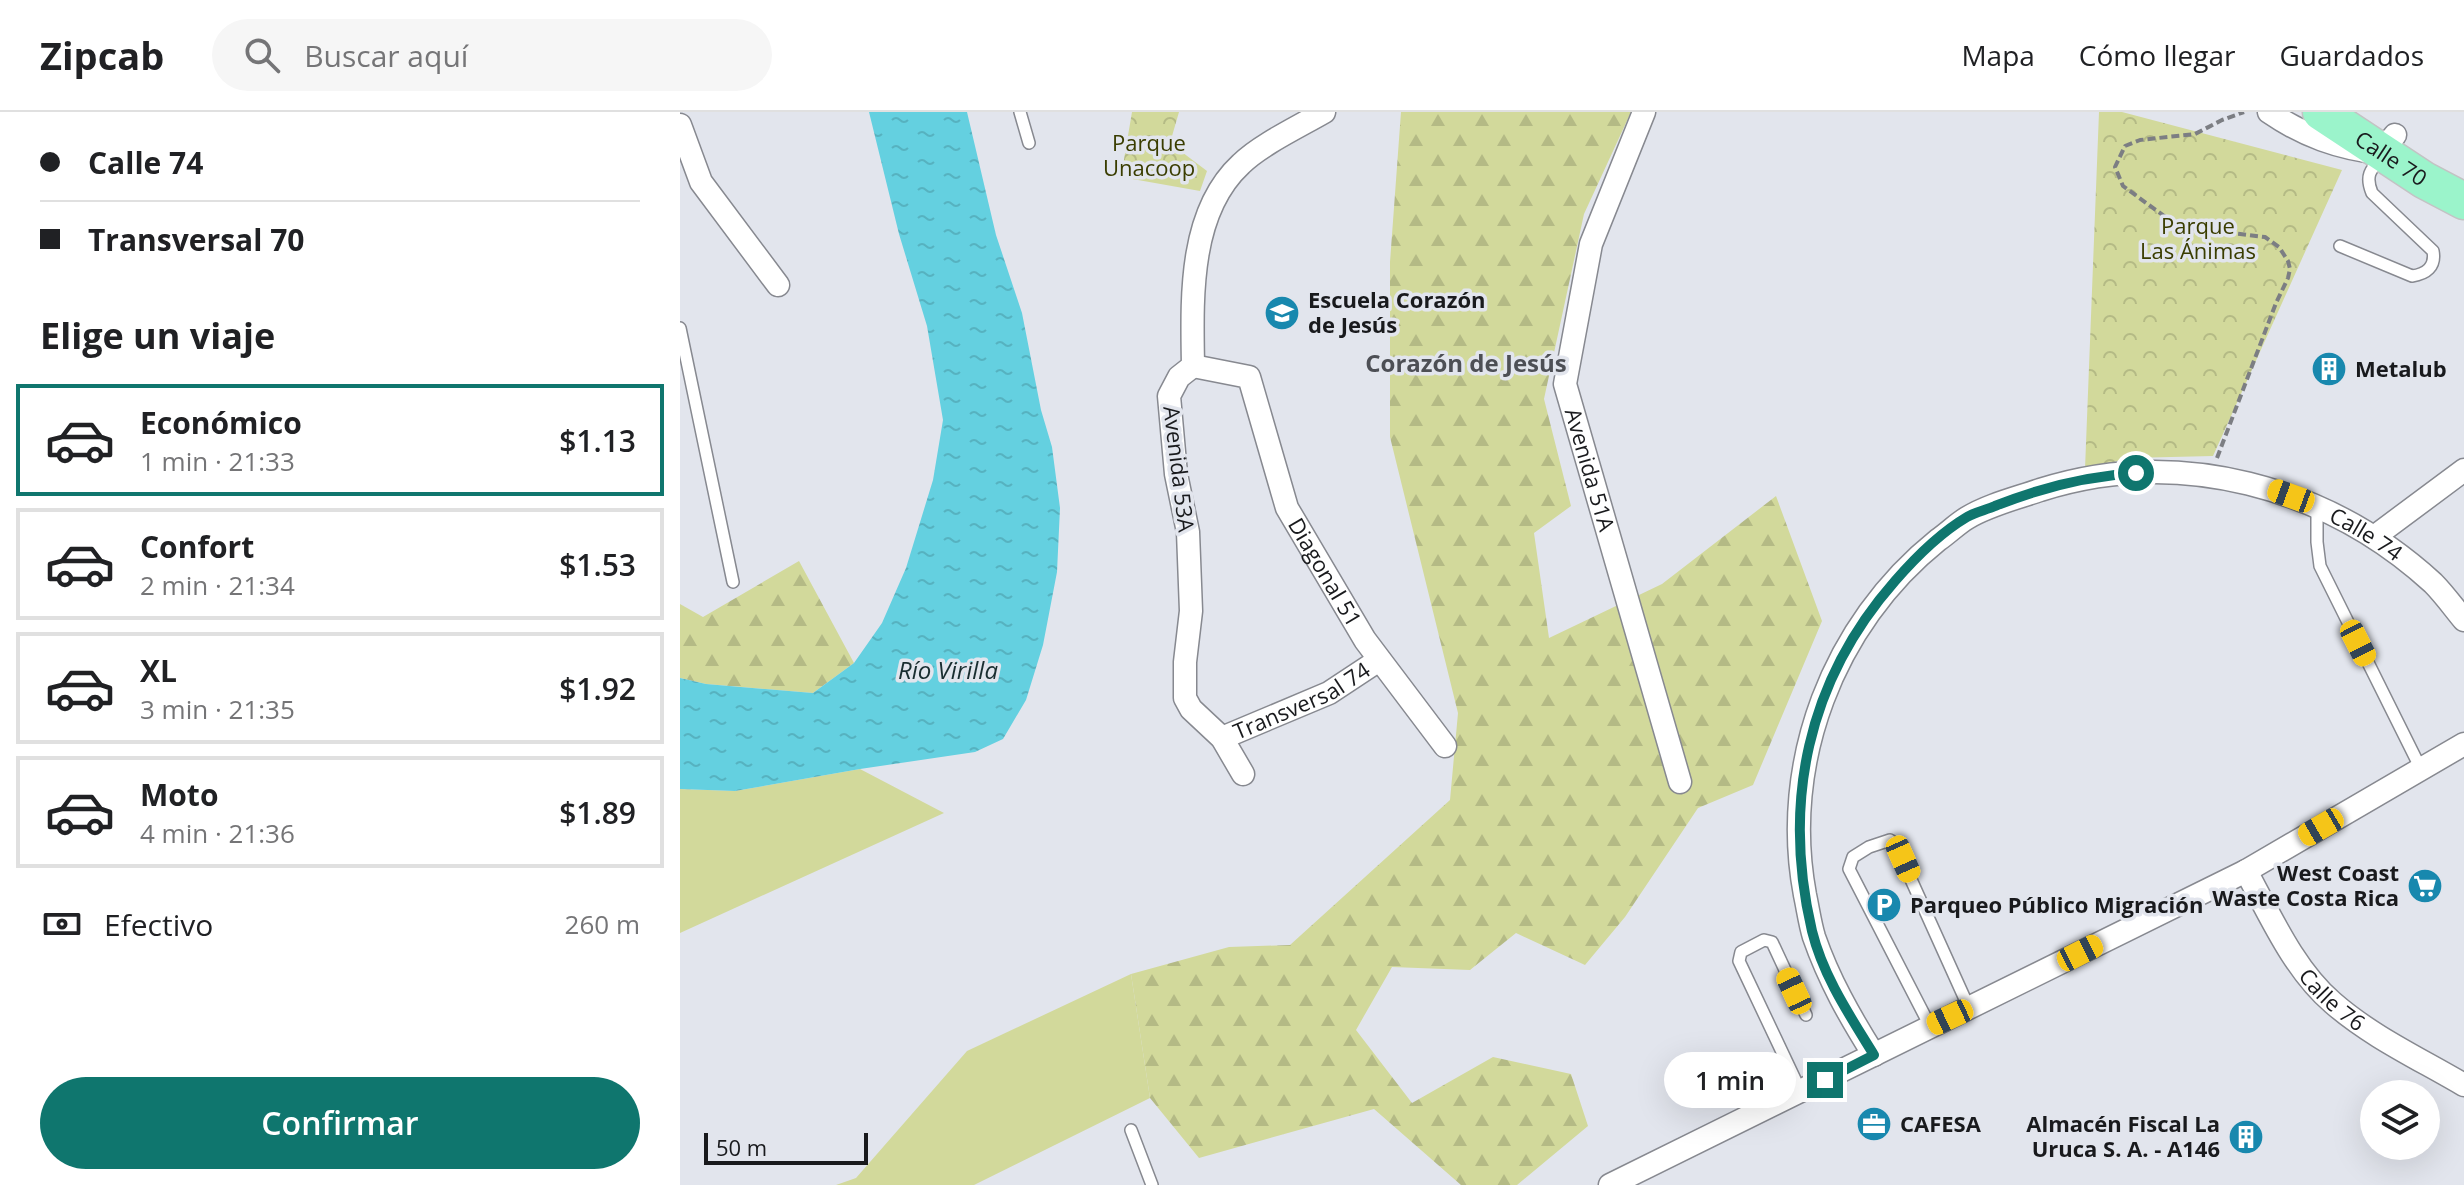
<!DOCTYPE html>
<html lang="es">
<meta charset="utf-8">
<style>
:root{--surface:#fff;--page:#f6f6f6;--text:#202124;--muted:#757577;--line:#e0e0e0;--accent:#0f766e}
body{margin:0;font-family:"Open Sans",sans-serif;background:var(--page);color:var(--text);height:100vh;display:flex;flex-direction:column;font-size:30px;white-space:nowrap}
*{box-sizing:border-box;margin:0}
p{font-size:26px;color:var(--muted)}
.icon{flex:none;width:44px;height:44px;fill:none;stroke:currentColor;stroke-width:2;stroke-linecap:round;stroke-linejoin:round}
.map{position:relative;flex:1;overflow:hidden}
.panel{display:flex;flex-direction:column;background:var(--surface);width:680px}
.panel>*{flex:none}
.banner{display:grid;align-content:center;height:176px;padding:0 40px;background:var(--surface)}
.controls{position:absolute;left:1680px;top:968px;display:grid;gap:16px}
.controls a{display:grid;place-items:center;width:80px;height:80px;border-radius:50%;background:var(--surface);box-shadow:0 8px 32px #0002;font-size:40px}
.scale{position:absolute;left:24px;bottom:20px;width:164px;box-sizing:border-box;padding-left:8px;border:4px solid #191a1d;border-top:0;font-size:22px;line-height:28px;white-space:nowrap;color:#191a1d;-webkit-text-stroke:6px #e2e5ed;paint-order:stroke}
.end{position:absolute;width:36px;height:36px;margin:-18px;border:10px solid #0f766e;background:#fff;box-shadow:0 0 0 4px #fff}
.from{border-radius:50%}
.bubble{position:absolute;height:56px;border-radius:28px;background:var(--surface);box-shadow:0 8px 32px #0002;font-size:26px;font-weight:600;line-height:56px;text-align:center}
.car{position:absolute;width:24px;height:48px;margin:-24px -12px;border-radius:10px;box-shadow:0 0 6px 2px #0007;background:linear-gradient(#f5c518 24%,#345 0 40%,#f5c518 0 76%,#345 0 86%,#f5c518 0)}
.banner b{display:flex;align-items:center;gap:28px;height:76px;font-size:30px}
.banner b+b{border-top:2px solid var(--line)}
.banner i{width:20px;height:20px;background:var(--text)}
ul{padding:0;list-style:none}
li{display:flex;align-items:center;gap:24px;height:112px;margin:0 16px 12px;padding:0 24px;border:4px solid var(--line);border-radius:0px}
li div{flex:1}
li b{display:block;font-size:30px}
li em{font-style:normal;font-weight:600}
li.current{border-color:var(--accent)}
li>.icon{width:72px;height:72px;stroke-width:1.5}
h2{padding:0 40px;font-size:36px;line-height:96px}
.pay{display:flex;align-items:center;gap:20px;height:88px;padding:0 40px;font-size:30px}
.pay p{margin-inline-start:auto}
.action{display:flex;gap:16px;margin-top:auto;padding:16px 40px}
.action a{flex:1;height:92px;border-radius:48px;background:var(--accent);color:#fff;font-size:32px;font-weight:600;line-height:92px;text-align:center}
header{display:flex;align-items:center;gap:48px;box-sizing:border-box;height:112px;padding:0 40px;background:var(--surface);border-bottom:2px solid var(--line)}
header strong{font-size:38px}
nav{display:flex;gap:44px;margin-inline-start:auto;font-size:28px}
.search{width:560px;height:72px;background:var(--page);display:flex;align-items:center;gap:20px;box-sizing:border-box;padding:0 28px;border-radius:44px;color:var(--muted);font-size:30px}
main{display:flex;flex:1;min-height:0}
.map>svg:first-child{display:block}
</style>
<header>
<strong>Zipcab</strong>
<div class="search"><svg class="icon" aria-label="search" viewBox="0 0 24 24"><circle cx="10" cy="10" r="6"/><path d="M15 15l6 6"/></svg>Buscar aquí</div>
<nav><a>Mapa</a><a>Cómo llegar</a><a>Guardados</a></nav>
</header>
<main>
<section class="panel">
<div class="banner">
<b><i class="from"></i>Calle 74</b>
<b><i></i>Transversal 70</b>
</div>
<h2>Elige un viaje</h2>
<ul>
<li class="current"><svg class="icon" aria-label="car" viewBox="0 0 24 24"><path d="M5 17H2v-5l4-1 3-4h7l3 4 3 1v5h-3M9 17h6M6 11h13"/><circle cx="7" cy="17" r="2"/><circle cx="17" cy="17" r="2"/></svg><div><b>Económico</b><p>1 min · 21:33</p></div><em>$1.13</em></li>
<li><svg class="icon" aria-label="car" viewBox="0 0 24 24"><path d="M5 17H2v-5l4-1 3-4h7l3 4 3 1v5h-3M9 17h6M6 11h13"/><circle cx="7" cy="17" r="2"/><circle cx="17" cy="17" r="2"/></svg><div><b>Confort</b><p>2 min · 21:34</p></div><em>$1.53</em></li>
<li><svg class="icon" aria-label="car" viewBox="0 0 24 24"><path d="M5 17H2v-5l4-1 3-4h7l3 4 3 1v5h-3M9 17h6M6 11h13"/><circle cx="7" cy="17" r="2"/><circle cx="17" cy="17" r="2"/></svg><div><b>XL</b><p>3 min · 21:35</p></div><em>$1.92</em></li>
<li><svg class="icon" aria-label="car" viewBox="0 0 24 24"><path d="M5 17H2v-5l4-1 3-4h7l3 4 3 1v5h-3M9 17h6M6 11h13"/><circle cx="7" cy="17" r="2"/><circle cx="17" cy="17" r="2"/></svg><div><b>Moto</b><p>4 min · 21:36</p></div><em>$1.89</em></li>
</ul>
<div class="pay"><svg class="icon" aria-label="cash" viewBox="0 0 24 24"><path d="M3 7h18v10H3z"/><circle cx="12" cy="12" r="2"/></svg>Efectivo<p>260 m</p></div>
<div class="action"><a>Confirmar</a></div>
</section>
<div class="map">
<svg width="1784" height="1073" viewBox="0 0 1784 1073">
<defs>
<pattern id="forest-firs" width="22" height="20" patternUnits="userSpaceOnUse" patternTransform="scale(2)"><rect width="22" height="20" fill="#d2d99b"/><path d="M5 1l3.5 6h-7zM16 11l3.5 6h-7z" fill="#b4ba85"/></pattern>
<pattern id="park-crowns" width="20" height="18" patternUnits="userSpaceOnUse" patternTransform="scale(2)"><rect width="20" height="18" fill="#d2d99b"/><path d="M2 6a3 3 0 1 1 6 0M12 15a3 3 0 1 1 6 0" fill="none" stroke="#b4ba85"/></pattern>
<pattern id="water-ripples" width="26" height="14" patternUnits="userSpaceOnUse" patternTransform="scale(2)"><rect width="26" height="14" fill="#64d0e0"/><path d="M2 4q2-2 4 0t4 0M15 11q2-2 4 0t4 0" fill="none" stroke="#56b2c0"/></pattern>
</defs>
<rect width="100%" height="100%" fill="#e2e5ed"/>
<!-- grass -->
<path fill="#d2d99b" d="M 180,657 L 264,701 L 0,821 L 0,677 L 55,679 Z
M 451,862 L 470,986 L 294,1073 L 156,1073 L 176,1066 L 287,939 Z"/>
<!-- forest -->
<path fill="url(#forest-firs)" d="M 721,0 L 951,0 L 904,102 L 864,287 L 891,394 L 854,421 L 869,526 L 982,472 L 1096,384 L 1142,509 L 1073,673 L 1018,696 L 945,805 L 905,853 L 836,821 L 790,858 L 712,855 L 676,918 L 732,991 L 813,945 L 891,962 L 908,1014 L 837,1073 L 781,1073 L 694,997 L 519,1046 L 470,986 L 451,862 L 549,835 L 610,833 L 770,688 L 778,601 L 710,325 L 710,150 Z
M 119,449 L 174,551 L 133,581 L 26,572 L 0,566 L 0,492 L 23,505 Z"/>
<!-- park -->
<path fill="url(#park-crowns)" d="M 452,0 L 499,0 L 490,31 L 527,59 L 520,79 L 441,65 Z
M 1419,0 L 1442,0 L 1662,58 L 1533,344 L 1450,346 L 1405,357 Z"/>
<!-- water -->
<path fill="url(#water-ripples)" d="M 189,0 L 287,0 L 316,123 L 342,201 L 361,298 L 372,335 L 380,396 L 377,460 L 363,533 L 346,588 L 323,627 L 295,640 L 180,657 L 55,679 L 0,677 L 0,566 L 26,572 L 133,581 L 174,551 L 202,511 L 226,456 L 253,368 L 263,308 L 247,214 L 219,122 Z"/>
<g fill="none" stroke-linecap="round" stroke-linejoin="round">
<defs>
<path id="service" d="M 340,0 L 349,31
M 1660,134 L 1732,164 C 1746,162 1756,155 1753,139 L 1692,81 C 1685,64 1690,58 1702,45
M 0,216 L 53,470
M 1637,394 L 1637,430 L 1640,454 L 1741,657
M 1250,914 L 1169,757 L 1173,745 L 1189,735 L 1210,728 L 1215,732 L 1289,896
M 1121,980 L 1059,849 L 1061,840 L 1084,828 L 1092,830 L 1126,903
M 451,1018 L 472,1073"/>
<g id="minor">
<path id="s1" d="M 964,0 L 911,132 L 885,272 L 1000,670"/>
<path d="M 1589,0 C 1624,24 1658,36 1700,41 L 1715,23"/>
<path d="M 0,13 L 21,70 L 98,173"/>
<path id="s2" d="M 513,254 L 569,265 L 607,396 L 685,528 L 765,634"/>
<path d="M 1694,425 L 1784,358"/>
<path id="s3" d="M 542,626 L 649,581 L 699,548"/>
<path d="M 563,662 L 542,626 L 511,597 L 505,586 L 505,550 L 511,499 L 508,420 L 496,362 L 489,284 L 499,265 L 513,254 C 512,188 508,101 561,52 C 580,33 620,14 644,0"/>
<path id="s4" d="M 1566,759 C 1590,803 1614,858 1653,891 C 1692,925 1740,947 1784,973"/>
<path id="s5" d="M 1194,943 C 1170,905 1149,868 1134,825 C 1130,812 1128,797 1125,783 C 1100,651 1153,512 1258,428 C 1268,421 1277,412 1287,406 C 1308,393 1337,386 1360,378 C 1498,334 1647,374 1753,471 C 1764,482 1774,496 1784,508"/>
<path d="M 930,1073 L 1566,759 L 1784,632"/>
</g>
<g id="primary">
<path id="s6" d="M 1641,0 L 1744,68 L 1784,89"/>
</g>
</defs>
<!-- service casing -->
<use href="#service" stroke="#878990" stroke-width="14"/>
<!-- minor casing -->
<use href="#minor" stroke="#878990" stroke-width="25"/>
<!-- primary casing -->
<use href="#primary" stroke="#c3c3c4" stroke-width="39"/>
<!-- path -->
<path stroke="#7c7e83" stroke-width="4" stroke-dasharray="8 4" stroke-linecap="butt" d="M 1537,346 L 1596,191 L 1608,166 L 1610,157 L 1608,149 L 1599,135 L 1585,125 L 1508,116 L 1495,112 L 1443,74 L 1435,55 L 1445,34 L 1460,28 L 1515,22 L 1542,8 L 1564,0"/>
<!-- service -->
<use href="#service" stroke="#fff" stroke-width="11"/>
<!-- minor -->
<use href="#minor" stroke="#fff" stroke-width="22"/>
<!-- primary -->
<use href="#primary" stroke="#9bf4cb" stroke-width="36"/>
</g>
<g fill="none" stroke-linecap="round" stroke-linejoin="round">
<!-- route -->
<path stroke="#0f766e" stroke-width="10" d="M 1145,968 L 1194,943 C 1170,904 1143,864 1132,819 C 1102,691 1127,569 1215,469 C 1235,446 1260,421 1287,405 C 1295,400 1306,398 1315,394 C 1360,376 1407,364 1456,361"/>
</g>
<!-- icons -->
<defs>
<symbol id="school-disc" viewBox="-11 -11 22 22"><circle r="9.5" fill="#1888ae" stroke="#e2e5ed"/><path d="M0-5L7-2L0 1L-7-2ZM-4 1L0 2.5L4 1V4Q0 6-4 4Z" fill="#fff"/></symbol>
<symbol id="building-disc" viewBox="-11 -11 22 22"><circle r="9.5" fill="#1888ae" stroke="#e2e5ed"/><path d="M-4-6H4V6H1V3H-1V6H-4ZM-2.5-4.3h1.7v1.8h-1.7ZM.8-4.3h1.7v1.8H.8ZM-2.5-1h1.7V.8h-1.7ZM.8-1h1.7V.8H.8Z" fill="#fff"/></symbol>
<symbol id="supermarket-disc" viewBox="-11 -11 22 22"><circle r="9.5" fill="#1888ae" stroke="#e2e5ed"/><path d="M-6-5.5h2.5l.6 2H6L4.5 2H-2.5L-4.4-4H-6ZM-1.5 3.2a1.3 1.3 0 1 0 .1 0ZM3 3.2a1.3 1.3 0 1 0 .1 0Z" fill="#fff"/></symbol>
<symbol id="parking-disc" viewBox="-11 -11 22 22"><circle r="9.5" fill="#1888ae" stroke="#e2e5ed"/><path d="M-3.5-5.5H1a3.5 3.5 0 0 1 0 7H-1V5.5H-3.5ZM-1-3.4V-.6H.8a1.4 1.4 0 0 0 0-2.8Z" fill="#fff"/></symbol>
<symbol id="office-disc" viewBox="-11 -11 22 22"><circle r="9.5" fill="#1888ae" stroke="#e2e5ed"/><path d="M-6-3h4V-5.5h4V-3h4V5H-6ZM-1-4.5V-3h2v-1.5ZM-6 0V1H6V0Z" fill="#fff"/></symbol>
</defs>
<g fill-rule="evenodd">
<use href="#school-disc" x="582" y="181" width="40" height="40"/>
<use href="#building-disc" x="1629" y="237" width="40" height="40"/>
<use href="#supermarket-disc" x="1725" y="754" width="40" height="40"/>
<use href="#parking-disc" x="1184" y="773" width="40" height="40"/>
<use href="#office-disc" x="1174" y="992" width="40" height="40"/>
<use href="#building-disc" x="1546" y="1005" width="40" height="40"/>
</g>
<g text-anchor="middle" stroke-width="7" stroke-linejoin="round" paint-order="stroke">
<!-- park labels -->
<g font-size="22" fill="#3a3d00" stroke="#e2e5ed">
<text x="469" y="39">Parque<tspan x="469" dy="25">Unacoop</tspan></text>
<text x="1518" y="122">Parque<tspan x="1518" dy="25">Las Ánimas</tspan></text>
</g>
<!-- street labels -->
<g font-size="22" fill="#191a1d" stroke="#e2e5ed">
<text dy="8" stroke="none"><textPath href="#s6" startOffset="84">Calle 70</textPath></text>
<text transform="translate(499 357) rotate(83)" y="8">Avenida 53A</text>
<text dy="8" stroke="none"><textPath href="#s1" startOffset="374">Avenida 51A</textPath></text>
<text dy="8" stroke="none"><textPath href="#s5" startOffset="1028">Calle 74</textPath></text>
<text dy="8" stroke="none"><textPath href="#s2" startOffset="268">Diagonal 51</textPath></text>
<text dy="8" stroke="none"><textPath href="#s3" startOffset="88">Transversal 74</textPath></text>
<text dy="8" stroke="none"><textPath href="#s4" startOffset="156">Calle 76</textPath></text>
</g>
<!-- poi labels -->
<g font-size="22" font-weight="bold" fill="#191a1d" stroke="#e2e5ed" text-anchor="start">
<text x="628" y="196">Escuela Corazón<tspan x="628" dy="25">de Jesús</tspan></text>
<text x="1675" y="265">Metalub</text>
<text x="1719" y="769" text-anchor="end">West Coast<tspan x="1719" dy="25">Waste Costa Rica</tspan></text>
<text x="1230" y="801">Parqueo Público Migración</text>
<text x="1220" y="1020">CAFESA</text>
<text x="1540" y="1020" text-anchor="end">Almacén Fiscal La<tspan x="1540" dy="25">Uruca S. A. - A146</tspan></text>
</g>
<!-- neighbourhood labels -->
<g font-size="24" font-weight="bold" fill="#4d4f55" stroke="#e2e5ed">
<text x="786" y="260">Corazón de Jesús</text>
</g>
<!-- water labels -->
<g font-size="24" font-style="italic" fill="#192d30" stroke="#e2e5ed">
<text x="268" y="567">Río Virilla</text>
</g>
</g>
</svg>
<div class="controls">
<a><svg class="icon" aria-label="layers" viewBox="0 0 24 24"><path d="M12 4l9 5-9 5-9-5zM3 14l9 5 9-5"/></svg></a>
</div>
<div class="scale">50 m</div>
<i class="end from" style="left:1456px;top:361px"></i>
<i class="end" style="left:1145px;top:968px"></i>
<div class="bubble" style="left:984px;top:940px;width:132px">1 min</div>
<i class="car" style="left:1611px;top:384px;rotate:290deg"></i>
<i class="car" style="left:1678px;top:531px;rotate:153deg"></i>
<i class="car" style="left:1641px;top:715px;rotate:240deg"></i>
<i class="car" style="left:1223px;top:747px;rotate:156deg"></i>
<i class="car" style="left:1400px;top:841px;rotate:63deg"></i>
<i class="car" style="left:1114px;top:879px;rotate:335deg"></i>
<i class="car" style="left:1270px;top:905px;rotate:245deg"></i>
</div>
</main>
